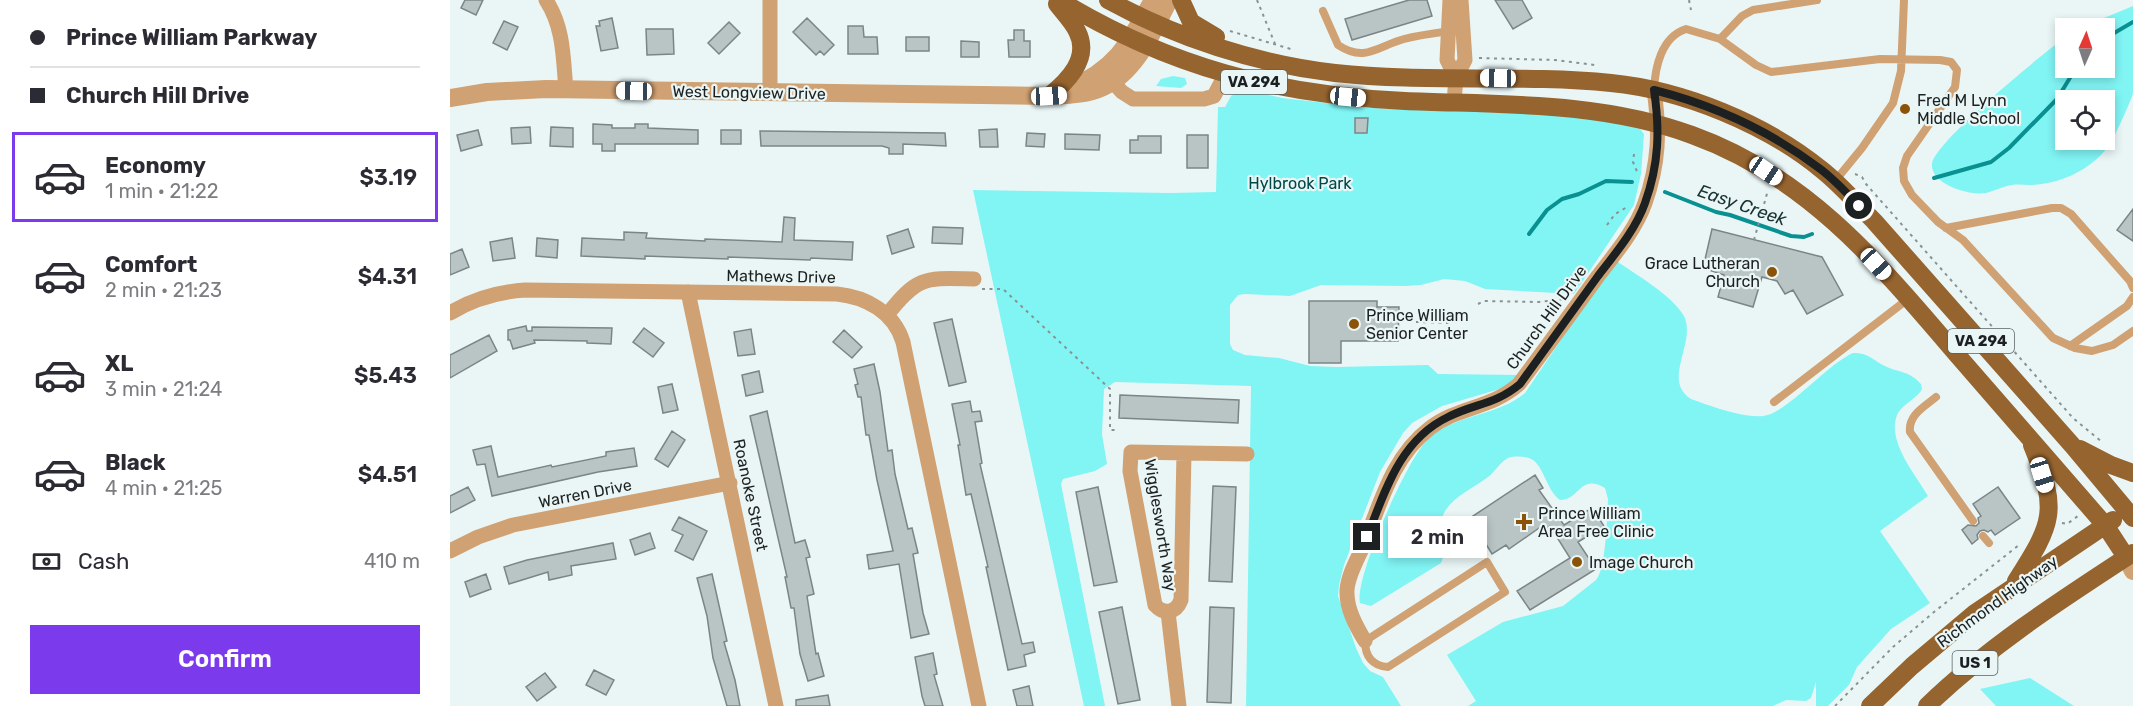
<!DOCTYPE html>
<meta charset="utf-8">
<style>
:root{--surface:#fff;--page:#f7f7f7;--text:#2b2b33;--muted:#7c7c81;--line:#e1e1e2;--accent:#7c3aed}
body{margin:0;font-family:Rubik,sans-serif;background:var(--page);color:var(--text);height:100vh;display:flex;flex-direction:column;font-size:22px;white-space:nowrap}
*{box-sizing:border-box;margin:0}
p{font-size:20px;color:var(--muted)}
.icon{flex:none;width:33px;height:33px;fill:none;stroke:currentColor;stroke-width:2;stroke-linecap:round;stroke-linejoin:round}
.map{position:relative;flex:1;overflow:hidden}
.panel{display:flex;flex-direction:column;background:var(--surface);width:450px}
.panel>*{flex:none}
.top-card{display:grid;align-content:center;height:132px;padding:0 30px;background:var(--surface)}
.needle{width:39px;rotate:3deg}
.buttons{position:absolute;left:1605px;top:18px;display:grid;gap:12px}
.buttons a{display:grid;place-items:center;width:60px;height:60px;border-radius:0px;background:var(--surface);box-shadow:0 3px 9px #0003;font-size:30px}
.end{position:absolute;width:27px;height:27px;margin:-14px;border:8px solid #1c2020;background:#fff;box-shadow:0 0 0 3px #fff}
.from{border-radius:50%}
.bubble{position:absolute;height:42px;border-radius:0px;background:var(--surface);box-shadow:0 3px 9px #0003;font-size:20px;font-weight:600;line-height:42px;text-align:center}
.car{position:absolute;width:18px;height:36px;margin:-18px -9px;border-radius:8px;box-shadow:0 0 4px 2px #0007;background:linear-gradient(#fff 24%,#345 0 40%,#fff 0 76%,#345 0 86%,#fff 0)}
.top-card b{display:flex;align-items:center;gap:21px;height:57px;font-size:22px}
.top-card b+b{border-top:2px solid var(--line)}
.top-card i{width:15px;height:15px;background:var(--text)}
ul{padding:0;list-style:none}
li{display:flex;align-items:center;gap:18px;height:90px;margin:0 12px 9px;padding:0 18px;border:3px solid transparent;border-radius:0px}
li div{flex:1}
li b{display:block;font-size:22px}
li em{font-style:normal;font-weight:600}
li.on{border-color:var(--accent)}
li>.icon{width:54px;height:54px;stroke-width:1.5}
.pay{display:flex;align-items:center;gap:15px;height:66px;padding:0 30px;font-size:22px}
.pay p{margin-inline-start:auto}
.button{display:flex;gap:12px;margin-top:auto;padding:12px 30px}
.button a{flex:1;height:69px;border-radius:0px;background:var(--accent);color:#fff;font-size:24px;font-weight:600;line-height:69px;text-align:center}
main{display:flex;flex:1;min-height:0}
.map>svg:first-child{display:block}
</style>
<main>
<section class="panel">
<div class="top-card">
<b><i class="from"></i>Prince William Parkway</b>
<b><i></i>Church Hill Drive</b>
</div>
<ul>
<li class="on"><svg class="icon" aria-label="car" viewBox="0 0 24 24"><path d="M5 17H2v-5l4-1 3-4h7l3 4 3 1v5h-3M9 17h6M6 11h13"/><circle cx="7" cy="17" r="2"/><circle cx="17" cy="17" r="2"/></svg><div><b>Economy</b><p>1 min · 21:22</p></div><em>$3.19</em></li>
<li><svg class="icon" aria-label="car" viewBox="0 0 24 24"><path d="M5 17H2v-5l4-1 3-4h7l3 4 3 1v5h-3M9 17h6M6 11h13"/><circle cx="7" cy="17" r="2"/><circle cx="17" cy="17" r="2"/></svg><div><b>Comfort</b><p>2 min · 21:23</p></div><em>$4.31</em></li>
<li><svg class="icon" aria-label="car" viewBox="0 0 24 24"><path d="M5 17H2v-5l4-1 3-4h7l3 4 3 1v5h-3M9 17h6M6 11h13"/><circle cx="7" cy="17" r="2"/><circle cx="17" cy="17" r="2"/></svg><div><b>XL</b><p>3 min · 21:24</p></div><em>$5.43</em></li>
<li><svg class="icon" aria-label="car" viewBox="0 0 24 24"><path d="M5 17H2v-5l4-1 3-4h7l3 4 3 1v5h-3M9 17h6M6 11h13"/><circle cx="7" cy="17" r="2"/><circle cx="17" cy="17" r="2"/></svg><div><b>Black</b><p>4 min · 21:25</p></div><em>$4.51</em></li>
</ul>
<div class="pay"><svg class="icon" aria-label="cash" viewBox="0 0 24 24"><path d="M3 7h18v10H3z"/><circle cx="12" cy="12" r="2"/></svg>Cash<p>410 m</p></div>
<div class="button"><a>Confirm</a></div>
</section>
<div class="map">
<svg width="1683" height="706" viewBox="0 0 1683 706">
<rect width="100%" height="100%" fill="#eaf6f6"/>
<!-- green -->
<path fill="#81f4f4" fill-rule="evenodd" d="M 1683,6 C 1683,26 1683,46 1683,65 C 1683,74 1683,84 1683,93 C 1682,99 1665,136 1661,142 C 1652,158 1632,172 1615,178 C 1604,182 1592,185 1580,185 C 1574,185 1568,184 1562,185 C 1553,186 1545,191 1536,193 C 1520,196 1480,184 1482,164 C 1484,142 1593,54 1615,37 L 1616,68 L 1654,68 L 1654,28 L 1630,28 ZM 1616,100 L 1654,100 L 1654,140 L 1616,140 Z
M 723,76 L 735,78 L 737,84 L 731,88 L 706,86 L 711,79 Z
M 791,90 L 801,91 L 832,98 L 921,108 L 1115,115 L 1163,122 L 1190,129 L 1194,134 L 1191,174 L 1184,205 L 1124,294 L 1035,289 L 1015,281 L 994,279 L 971,285 L 955,286 L 871,285 L 840,296 L 795,294 L 788,295 L 780,305 L 780,344 L 783,350 L 795,355 L 829,358 L 860,366 L 886,367 L 978,365 L 988,374 L 1070,375 L 1053,388 L 992,406 L 962,423 L 953,433 L 930,472 L 894,565 L 889,585 L 888,596 L 906,648 L 913,663 L 920,671 L 933,677 L 951,706 L 796,706 L 801,386 L 665,382 L 654,389 L 652,434 L 657,464 L 645,471 L 613,479 L 611,484 L 655,706 L 634,706 L 523,190 L 721,193 L 766,192 L 768,107 L 775,107 L 781,96 Z
M 1165,260 C 1185,274 1222,295 1234,316 C 1247,343 1211,380 1241,399 C 1260,406 1293,418 1313,416 C 1335,415 1376,365 1403,353 C 1420,353 1423,361 1437,367 C 1451,373 1459,371 1471,384 L 1472,389 C 1467,399 1454,403 1448,413 C 1435,439 1465,474 1478,496 L 1430,531 L 1480,603 L 1441,629 L 1407,667 L 1399,685 L 1378,706 L 1366,706 L 1366,682 L 1361,698 L 1356,701 L 1336,700 L 1323,706 L 1018,706 L 1026,701 L 997,655 L 1053,622 L 1113,606 L 1146,580 C 1156,569 1157,516 1158,499 L 1155,488 C 1130,473 1130,500 1110,500 C 1096,490 1094,465 1081,459 C 1075,456 1064,456 1058,458 C 1050,462 1045,472 1038,477 C 1024,488 1002,497 994,513 C 987,529 997,552 991,563 L 921,606 L 910,603 C 904,578 959,454 980,437 C 1007,414 1048,416 1075,393 Z
M 1580,678 L 1624,706 L 1546,706 L 1530,689 Z"/>
<g fill="none" stroke-linecap="round" stroke-linejoin="round">
<!-- stream -->
<path stroke="#099091" stroke-width="4" d="M 1654,39 L 1683,22
M 1484,178 L 1541,162 L 1559,148 L 1607,99 L 1626,68
M 1215,192 L 1266,212 L 1280,215 L 1341,236 L 1354,237 L 1362,234
M 1079,234 L 1097,210 L 1112,199 L 1129,194 L 1156,181 L 1182,182"/>
</g>
<!-- building -->
<path fill="#b9c4c4" stroke="#7b8585" stroke-width="1.5" d="M 15,0 L 33,0 L 26,15 L 11,8 Z
M 959,0 L 977,0 L 982,16 L 902,40 L 895,19 Z
M 1045,0 L 1072,0 L 1082,18 L 1063,29 Z
M 162,18 L 168,48 L 151,51 L 146,26 L 150,26 L 149,21 Z
M 357,18 L 384,45 L 374,55 L 370,51 L 366,55 L 343,32 Z
M 54,21 L 68,27 L 57,50 L 43,43 Z
M 279,22 L 290,33 L 269,54 L 258,43 Z
M 398,26 L 413,26 L 414,37 L 427,37 L 428,54 L 398,54 Z
M 196,29 L 223,29 L 224,54 L 197,55 Z
M 564,30 L 574,30 L 574,41 L 580,41 L 580,57 L 559,57 L 558,40 L 564,40 Z
M 456,37 L 479,37 L 479,51 L 456,51 Z
M 511,41 L 529,42 L 529,57 L 511,57 Z
M 905,118 L 918,118 L 917,133 L 905,133 Z
M 143,124 L 162,125 L 162,128 L 185,128 L 185,124 L 198,124 L 198,128 L 248,130 L 248,144 L 165,144 L 165,151 L 152,151 L 152,144 L 143,144 Z
M 80,127 L 81,143 L 62,144 L 61,128 Z
M 101,127 L 123,128 L 123,147 L 100,146 Z
M 547,129 L 548,147 L 530,147 L 529,130 Z
M 28,130 L 32,145 L 11,151 L 7,135 Z
M 271,130 L 291,130 L 291,144 L 271,144 Z
M 310,131 L 495,133 L 496,146 L 453,144 L 453,154 L 439,154 L 439,148 L 432,146 L 311,146 Z
M 577,133 L 595,134 L 594,147 L 576,146 Z
M 615,134 L 650,135 L 649,150 L 615,149 Z
M 737,135 L 758,135 L 758,168 L 737,168 Z
M 688,136 L 711,136 L 711,153 L 680,153 L 680,140 L 688,140 Z
M 1683,209 L 1683,241 L 1667,230 Z
M 334,217 L 345,218 L 344,240 L 403,242 L 402,260 L 361,258 L 360,260 L 278,257 L 278,259 L 195,256 L 195,259 L 131,256 L 132,238 L 174,240 L 174,232 L 197,233 L 196,238 L 255,241 L 255,239 L 332,242 Z
M 483,227 L 513,228 L 512,244 L 482,243 Z
M 458,229 L 464,247 L 442,254 L 437,236 Z
M 1262,229 L 1372,257 L 1393,295 L 1357,314 L 1343,290 L 1335,294 L 1327,281 L 1312,277 L 1303,307 L 1268,297 L 1274,275 L 1253,268 Z
M 62,238 L 65,258 L 43,261 L 40,242 Z
M 87,238 L 108,240 L 107,258 L 86,256 Z
M 12,249 L 19,267 L 0,275 L 0,254 Z
M 859,301 L 927,301 L 927,307 L 949,307 L 948,341 L 891,341 L 891,363 L 859,363 Z
M 502,319 L 516,382 L 499,386 L 484,323 Z
M 76,326 L 77,331 L 82,331 L 82,327 L 162,328 L 161,344 L 137,343 L 137,341 L 84,340 L 85,343 L 63,349 L 60,340 L 58,340 L 58,330 Z
M 194,328 L 214,343 L 203,357 L 183,342 Z
M 301,329 L 305,354 L 288,356 L 284,332 Z
M 394,330 L 412,347 L 402,358 L 383,342 Z
M 39,335 L 47,351 L 0,378 L 0,355 Z
M 424,364 L 430,392 L 438,451 L 442,450 L 445,474 L 458,529 L 462,528 L 468,553 L 463,554 L 473,613 L 479,634 L 461,638 L 449,564 L 419,569 L 417,555 L 443,551 L 427,480 L 419,435 L 416,435 L 411,397 L 408,397 L 405,385 L 408,384 L 404,369 Z
M 309,371 L 313,392 L 296,396 L 292,375 Z
M 222,384 L 228,410 L 213,413 L 208,387 Z
M 670,395 L 789,400 L 788,423 L 669,418 Z
M 520,401 L 522,412 L 530,411 L 532,421 L 525,422 L 532,463 L 530,464 L 572,644 L 583,642 L 585,652 L 574,655 L 576,666 L 558,670 L 536,567 L 538,567 L 521,494 L 516,495 L 508,445 L 510,445 L 502,404 Z
M 317,411 L 345,543 L 355,540 L 360,557 L 356,558 L 364,594 L 357,596 L 366,654 L 368,653 L 374,676 L 358,681 L 350,654 L 344,608 L 341,608 L 335,577 L 337,577 L 300,416 Z
M 222,431 L 235,440 L 218,467 L 205,459 Z
M 41,446 L 48,477 L 101,465 L 102,467 L 156,456 L 156,452 L 184,448 L 187,466 L 148,472 L 42,496 L 35,464 L 27,465 L 23,450 Z
M 1085,475 L 1093,488 L 1089,490 L 1114,525 L 1142,508 L 1154,526 L 1128,542 L 1146,569 L 1080,610 L 1067,591 L 1120,558 L 1100,526 L 1094,530 L 1092,526 L 1059,549 L 1056,545 L 1042,554 L 1020,518 Z
M 763,486 L 786,487 L 782,582 L 759,581 Z
M 18,487 L 25,500 L 0,513 L 0,496 Z
M 648,487 L 667,582 L 644,586 L 626,492 Z
M 1548,487 L 1570,518 L 1545,535 L 1541,530 L 1538,532 L 1534,530 L 1530,531 L 1527,535 L 1528,539 L 1522,544 L 1512,530 L 1518,525 L 1526,526 L 1529,523 L 1528,518 L 1531,516 L 1523,504 Z
M 229,517 L 257,531 L 243,560 L 225,551 L 233,535 L 222,530 Z
M 200,533 L 205,548 L 185,555 L 180,540 Z
M 163,543 L 166,559 L 121,566 L 122,575 L 99,580 L 98,572 L 59,584 L 54,567 L 77,560 Z
M 36,574 L 41,589 L 20,597 L 15,582 Z
M 262,574 L 277,641 L 274,642 L 285,680 L 290,706 L 277,706 L 263,658 L 257,616 L 247,578 Z
M 672,607 L 690,700 L 668,704 L 649,612 Z
M 760,607 L 784,608 L 781,703 L 757,702 Z
M 483,653 L 487,674 L 484,675 L 493,706 L 475,706 L 472,696 L 465,657 Z
M 144,670 L 164,680 L 156,695 L 136,685 Z
M 95,673 L 106,687 L 87,701 L 76,687 Z
M 579,686 L 583,706 L 567,706 L 563,690 Z
M 378,695 L 380,706 L 346,706 L 346,700 Z"/>
<g fill="none" stroke-linecap="round" stroke-linejoin="round">
<!-- path -->
<path stroke="#899292" stroke-width="2" stroke-dasharray="3 4.5" stroke-linecap="butt" d="M 807,0 L 825,44
M 1239,0 L 1241,10
M 780,31 L 844,50
M 1029,58 L 1105,60 L 1145,65
M 1184,154 L 1183,162 L 1188,174
M 1405,174 L 1412,177 L 1416,184 L 1623,418 L 1652,442
M 1157,225 L 1165,214 L 1177,207
M 1304,240 L 1318,190
M 532,289 L 553,289 L 660,389 L 660,430 L 665,430
M 1028,304 L 1034,301 L 1089,302 L 1114,299
M 966,322 L 997,323 L 1016,314
M 1612,523 L 1617,524 L 1628,516
M 1385,706 L 1443,647 L 1484,612 L 1569,545"/>
<!-- service -->
<path stroke="#d0a173" stroke-width="8" d="M 873,11 L 888,45 C 915,63 928,46 954,39 C 969,35 985,33 1000,31
M 1270,39 L 1292,16 L 1303,10 L 1367,0
M 1204,90 C 1205,68 1211,37 1236,29 L 1270,39 L 1306,65 L 1321,72 L 1430,59 L 1490,60 L 1501,62 L 1507,70 L 1505,87 L 1457,156 L 1453,168 L 1454,181 L 1462,195 L 1488,222 L 1513,240 L 1603,338 L 1625,348 L 1642,351 L 1663,345 L 1683,331
M 1385,181 L 1412,148 L 1443,103 L 1451,71 L 1454,0
M 1496,228 L 1602,208 L 1611,208 L 1621,214 L 1680,281 L 1683,288
M 1620,346 L 1677,306 L 1683,297
M 1486,397 C 1474,407 1458,415 1460,432 L 1523,521
M 1324,402 L 1458,299
M 1533,536 L 1539,543
M 1037,562 L 1055,592 L 938,667 C 922,666 915,656 915,641 Z"/>
<!-- minor -->
<path stroke="#d0a173" stroke-width="15" d="M 96,0 C 114,28 113,57 116,90
M 1000,0 L 997,60 L 1006,78
M 662,81 L 672,92 L 683,99 L 754,99 L 764,96 L 775,75
M 320,93 L 320,0
M 1004,102 L 1006,78 L 1015,60 L 1011,0
M 238,292 L 326,706
M 0,313 C 23,299 48,292 75,290 L 387,294 C 416,297 444,312 453,342 L 529,706
M 437,315 C 468,275 476,278 524,279
M 734,453 L 731,600 C 726,613 714,615 705,605 L 680,471 L 681,452 L 797,454
M 0,551 L 28,537 L 63,525 L 280,483
M 718,612 L 729,706
M 915,641 C 906,626 896,608 897,590 C 898,574 909,557 915,542 C 931,501 943,456 980,428 C 1009,406 1041,409 1069,384 C 1096,348 1122,312 1148,276 C 1165,254 1186,229 1195,203 C 1209,163 1210,131 1204,90"/>
<!-- tertiary -->
<path stroke="#d0a173" stroke-width="18" d="M 620,88 C 667,69 680,41 703,0
M 0,98 L 37,92 L 96,89 L 599,96 C 617,95 636,95 653,87 C 687,71 703,31 719,0
M 1676,557 L 1683,571"/>
<!-- primary -->
<path stroke="#96642f" stroke-width="18" d="M 609,0 C 719,67 827,95 955,101 C 1051,105 1150,101 1242,135 C 1359,177 1431,266 1509,357 C 1558,413 1607,469 1655,525 L 1676,557
M 658,0 C 727,38 807,64 885,73 C 976,83 1069,74 1161,83 C 1233,90 1316,124 1372,170 C 1391,185 1407,204 1424,221 L 1622,445 L 1683,518
M 731,0 L 741,22 L 766,37
M 599,96 C 618,81 641,58 627,31 C 622,21 614,13 607,4
M 1630,449 L 1661,465 L 1683,473
M 1566,581 C 1603,523 1609,511 1582,445
M 1420,706 L 1462,666 L 1525,613 L 1663,520
M 1477,706 C 1539,646 1611,600 1683,553"/>
</g>
<g fill="none" stroke-linecap="round" stroke-linejoin="round">
<!-- route -->
<path stroke="#1c2020" stroke-width="8" d="M 917,537 C 935,491 950,440 998,417 C 1025,403 1045,405 1070,384 C 1096,348 1122,312 1148,276 C 1165,254 1186,229 1195,203 C 1209,164 1210,130 1204,90 C 1263,105 1320,131 1369,168 C 1384,179 1397,193 1409,206"/>
</g>
<!-- markers -->
<g fill="#8b5308" stroke="#eaf6f6" stroke-width="2">
<circle cx="1455" cy="109" r="6"/>
<circle cx="1322" cy="272" r="6"/>
<circle cx="904" cy="324" r="6"/>
<path d="M1071 513h6v6h6v6h-6v6h-6v-6h-6v-6h6z"/>
<circle cx="1127" cy="562" r="6"/>
</g>
<g text-anchor="middle" stroke-width="4.5" stroke-linejoin="round" paint-order="stroke">
<!-- shield labels -->
<g fill="#eaf6f6" stroke="#5a6060" stroke-width="1.5">
<rect x="771" y="70" width="66" height="24" rx="4.5"/>
<rect x="1498" y="329" width="66" height="24" rx="4.5"/>
<rect x="1502.5" y="651" width="45" height="24" rx="4.5"/>
</g>
<g font-size="15" font-weight="bold" fill="#1c2020">
<text x="804" y="87">VA 294</text>
<text x="1531" y="346">VA 294</text>
<text x="1525" y="668">US 1</text>
</g>
<!-- street labels -->
<g font-size="16" fill="#1c2020" stroke="#eaf6f6">
<text transform="translate(299 92) rotate(1)" y="6">West Longview Drive</text>
<text transform="translate(331 276) rotate(1)" y="6">Mathews Drive</text>
<text transform="translate(1096 317) rotate(-54)" y="6">Church Hill Drive</text>
<text transform="translate(135 493) rotate(-11)" y="6">Warren Drive</text>
<text transform="translate(301 495) rotate(78)" y="6">Roanoke Street</text>
<text transform="translate(711 525) rotate(81)" y="6">Wigglesworth Way</text>
<text transform="translate(1547 601) rotate(-36)" y="6">Richmond Highway</text>
</g>
<!-- poi labels -->
<g font-size="16" fill="#1c2020" stroke="#eaf6f6" text-anchor="start">
<text x="1467" y="106">Fred M Lynn<tspan x="1467" dy="18">Middle School</tspan></text>
<text x="1310" y="269" text-anchor="end">Grace Lutheran<tspan x="1310" dy="18">Church</tspan></text>
<text x="916" y="321">Prince William<tspan x="916" dy="18">Senior Center</tspan></text>
<text x="1088" y="519">Prince William<tspan x="1088" dy="18">Area Free Clinic</tspan></text>
<text x="1139" y="568">Image Church</text>
</g>
<!-- park labels -->
<g font-size="16" fill="#004848" stroke="#eaf6f6">
<text x="850" y="189">Hylbrook Park</text>
</g>
<!-- water labels -->
<g font-size="18" font-style="italic" fill="#183131" stroke="#eaf6f6">
<text transform="translate(1292 205) rotate(19)" y="6">Easy Creek</text>
</g>
</g>
</svg>
<div class="buttons">
<a><svg class="needle" viewBox="-14 -14 28 28"><path d="M0-13l5 13h-10z" fill="#e53935"/><path d="M0 13l5-13h-10z" fill="#7c7c81"/></svg></a>
<a><svg class="icon" aria-label="locate" viewBox="0 0 24 24"><circle cx="12" cy="12" r="6"/><path d="M12 2v4M12 18v4M2 12h4M18 12h4"/></svg></a>
</div>
<i class="end from" style="left:1409px;top:206px"></i>
<i class="end" style="left:917px;top:537px"></i>
<div class="bubble" style="left:938px;top:516px;width:99px">2 min</div>
<i class="car" style="left:1048px;top:78px;rotate:271deg"></i>
<i class="car" style="left:184px;top:91px;rotate:271deg"></i>
<i class="car" style="left:599px;top:96px;rotate:87deg"></i>
<i class="car" style="left:898px;top:97px;rotate:96deg"></i>
<i class="car" style="left:1316px;top:171px;rotate:124deg"></i>
<i class="car" style="left:1426px;top:264px;rotate:137deg"></i>
<i class="car" style="left:1592px;top:475px;rotate:163deg"></i>
</div>
</main>
